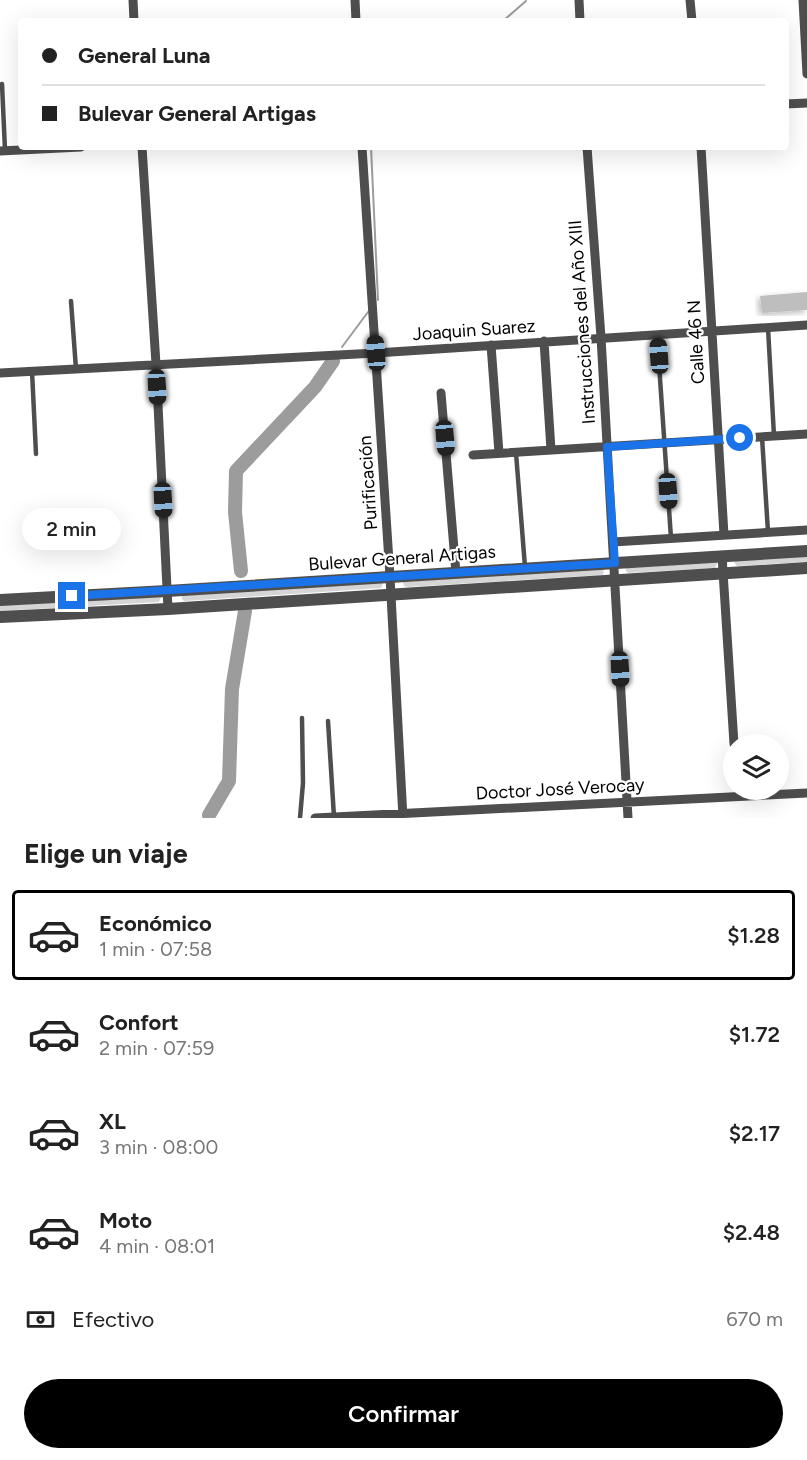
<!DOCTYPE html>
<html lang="es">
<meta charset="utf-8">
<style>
:root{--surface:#fff;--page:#f6f6f6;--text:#222;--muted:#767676;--line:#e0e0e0;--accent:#000}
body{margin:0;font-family:Figtree,sans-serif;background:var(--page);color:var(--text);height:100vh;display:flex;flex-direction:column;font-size:22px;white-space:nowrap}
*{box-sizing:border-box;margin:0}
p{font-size:20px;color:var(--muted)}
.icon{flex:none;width:33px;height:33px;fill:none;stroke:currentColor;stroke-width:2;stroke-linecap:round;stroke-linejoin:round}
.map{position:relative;height:818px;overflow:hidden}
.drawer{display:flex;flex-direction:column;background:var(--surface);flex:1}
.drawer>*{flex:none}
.hud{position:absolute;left:18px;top:18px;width:771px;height:132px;border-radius:6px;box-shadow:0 6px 24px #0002;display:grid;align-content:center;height:132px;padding:0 24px;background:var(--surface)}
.buttons{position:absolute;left:723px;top:734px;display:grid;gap:12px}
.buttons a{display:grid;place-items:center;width:66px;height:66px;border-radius:50%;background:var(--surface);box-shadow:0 6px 24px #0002;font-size:30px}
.end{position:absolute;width:27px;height:27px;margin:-14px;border:8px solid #1a73e8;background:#fff;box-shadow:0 0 0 3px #fff}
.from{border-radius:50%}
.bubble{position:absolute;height:42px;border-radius:21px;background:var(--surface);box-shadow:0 6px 24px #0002;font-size:20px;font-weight:600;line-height:42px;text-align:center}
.car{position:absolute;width:18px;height:36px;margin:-18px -9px;border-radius:8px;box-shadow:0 0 4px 2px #0007;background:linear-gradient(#222 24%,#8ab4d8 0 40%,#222 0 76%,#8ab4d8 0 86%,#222 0)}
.hud b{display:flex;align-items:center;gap:21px;height:57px;font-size:22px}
.hud b+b{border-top:2px solid var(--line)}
.hud i{width:15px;height:15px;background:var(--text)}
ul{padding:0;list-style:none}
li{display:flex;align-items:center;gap:18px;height:90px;margin:0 12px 9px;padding:0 12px;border:3px solid transparent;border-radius:6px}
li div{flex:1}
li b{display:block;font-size:22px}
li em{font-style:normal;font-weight:600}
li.active{border-color:var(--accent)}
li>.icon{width:54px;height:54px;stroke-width:1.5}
h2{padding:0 24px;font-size:27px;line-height:72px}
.pay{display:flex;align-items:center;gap:15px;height:66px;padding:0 24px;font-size:22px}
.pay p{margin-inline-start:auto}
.action{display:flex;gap:12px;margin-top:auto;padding:12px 24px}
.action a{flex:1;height:69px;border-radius:36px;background:var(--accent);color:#fff;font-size:24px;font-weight:600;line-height:69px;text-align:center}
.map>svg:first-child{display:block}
</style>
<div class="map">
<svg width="807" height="818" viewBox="0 0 807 818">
<defs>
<filter id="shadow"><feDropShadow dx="-2.5" dy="2.5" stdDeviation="3" flood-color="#0004"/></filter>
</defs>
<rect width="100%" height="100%" fill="#fff"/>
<!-- green -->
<path fill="#d5d5d5" d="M 807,555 L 807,562 L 737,566 L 734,562 L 735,560 Z
M 718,562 L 715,568 L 628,573 L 626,571 L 626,568 Z
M 604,568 L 603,575 L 407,587 L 404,586 L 403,582 Z
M 383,583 L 381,588 L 184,601 L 182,599 L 182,595 Z
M 161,597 L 159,602 L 0,611 L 0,604 Z"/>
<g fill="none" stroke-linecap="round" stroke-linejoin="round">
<!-- stream -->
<path stroke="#9c9c9c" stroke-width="2" d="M 503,21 L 526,1
M 371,147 L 378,300
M 342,347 L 368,312"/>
<!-- river -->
<path stroke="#9c9c9c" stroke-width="14" d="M 241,571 L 235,512 L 236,471 L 315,387 L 333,361
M 209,815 L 229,781 L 232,689 L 245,611"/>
</g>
<!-- building -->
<path fill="#bebebe" filter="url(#shadow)" d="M 807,292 L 807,310 L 762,313 L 760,296 Z"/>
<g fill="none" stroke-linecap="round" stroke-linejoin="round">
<!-- service -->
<path stroke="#4e4e4e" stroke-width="4.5" d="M 2,84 L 5,150
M 71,301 L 76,369
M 768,328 L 774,436
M 657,335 L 671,538
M 32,371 L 36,454
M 762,437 L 768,532
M 516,453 L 525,567
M 328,721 L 334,817
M 300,818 L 303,783 L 302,718"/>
<!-- minor -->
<path stroke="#4e4e4e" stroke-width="9" d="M 133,0 L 134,21
M 355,0 L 356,21
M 579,0 L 580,21
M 690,0 L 692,21
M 803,0 L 807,74
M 786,104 L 807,103
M 142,147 L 156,364 L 168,609
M 362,147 L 390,577 L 403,818
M 587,147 L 601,337 L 628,818
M 701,147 L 724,535
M 0,151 L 81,147
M 544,341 L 551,450
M 491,345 L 499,453
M 0,373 L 376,353 L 807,325
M 441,393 L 456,573
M 473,455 L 807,434
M 613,542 L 807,530
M 722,556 L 734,744
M 315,818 L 807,793"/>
<!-- tertiary -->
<path stroke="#4e4e4e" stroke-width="12" d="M 0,600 L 167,591 L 807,551
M 0,617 L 168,609 L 807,568"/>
</g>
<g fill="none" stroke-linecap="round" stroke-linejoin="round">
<!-- route -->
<path stroke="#1a73e8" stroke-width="8" d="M 72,596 L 615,563 L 607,447 L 740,438"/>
</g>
<g text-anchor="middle" stroke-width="4.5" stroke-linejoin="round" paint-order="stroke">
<!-- street labels -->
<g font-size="18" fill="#000" stroke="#fff">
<text transform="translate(582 322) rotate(-94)" y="6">Instrucciones del Año XIII</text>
<text transform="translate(474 330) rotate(-4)" y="6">Joaquin Suarez</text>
<text transform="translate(696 342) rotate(-93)" y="6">Calle 46 N</text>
<text transform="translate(368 483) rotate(-94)" y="6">Purificación</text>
<text transform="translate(402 558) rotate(-4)" y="6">Bulevar General Artigas</text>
<text transform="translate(560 789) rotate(-3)" y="6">Doctor José Verocay</text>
</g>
</g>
</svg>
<div class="buttons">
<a><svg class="icon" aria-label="layers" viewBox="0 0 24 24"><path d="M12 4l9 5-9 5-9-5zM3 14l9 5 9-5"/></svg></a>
</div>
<i class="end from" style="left:740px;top:438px"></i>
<i class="end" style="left:72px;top:596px"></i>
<div class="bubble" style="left:22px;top:508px;width:99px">2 min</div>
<i class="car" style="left:376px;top:353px;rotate:356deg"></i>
<i class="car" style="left:659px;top:356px;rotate:356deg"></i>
<i class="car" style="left:157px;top:387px;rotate:177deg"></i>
<i class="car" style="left:445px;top:438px;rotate:175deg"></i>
<i class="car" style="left:668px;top:491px;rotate:176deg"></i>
<i class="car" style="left:163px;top:500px;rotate:177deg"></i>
<i class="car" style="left:620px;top:669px;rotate:177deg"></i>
<div class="hud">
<b><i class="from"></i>General Luna</b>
<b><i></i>Bulevar General Artigas</b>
</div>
</div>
<section class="drawer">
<h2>Elige un viaje</h2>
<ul>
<li class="active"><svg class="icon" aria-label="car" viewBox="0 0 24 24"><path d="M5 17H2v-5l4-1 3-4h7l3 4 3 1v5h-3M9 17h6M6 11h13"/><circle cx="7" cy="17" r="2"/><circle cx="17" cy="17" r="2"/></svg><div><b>Económico</b><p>1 min · 07:58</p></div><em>$1.28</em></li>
<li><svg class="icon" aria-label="car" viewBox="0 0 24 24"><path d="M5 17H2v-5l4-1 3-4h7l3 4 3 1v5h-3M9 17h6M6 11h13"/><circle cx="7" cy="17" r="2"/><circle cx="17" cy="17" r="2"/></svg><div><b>Confort</b><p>2 min · 07:59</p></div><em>$1.72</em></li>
<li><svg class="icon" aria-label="car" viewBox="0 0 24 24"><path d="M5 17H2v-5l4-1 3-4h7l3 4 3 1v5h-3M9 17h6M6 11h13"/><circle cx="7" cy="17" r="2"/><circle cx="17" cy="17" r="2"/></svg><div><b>XL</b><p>3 min · 08:00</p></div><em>$2.17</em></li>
<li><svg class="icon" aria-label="car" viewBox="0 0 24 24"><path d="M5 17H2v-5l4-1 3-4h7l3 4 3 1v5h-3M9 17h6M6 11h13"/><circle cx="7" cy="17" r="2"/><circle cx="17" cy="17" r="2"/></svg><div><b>Moto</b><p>4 min · 08:01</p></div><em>$2.48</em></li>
</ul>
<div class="pay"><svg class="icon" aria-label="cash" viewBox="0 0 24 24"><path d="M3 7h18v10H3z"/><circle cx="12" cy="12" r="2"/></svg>Efectivo<p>670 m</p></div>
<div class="action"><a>Confirmar</a></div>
</section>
